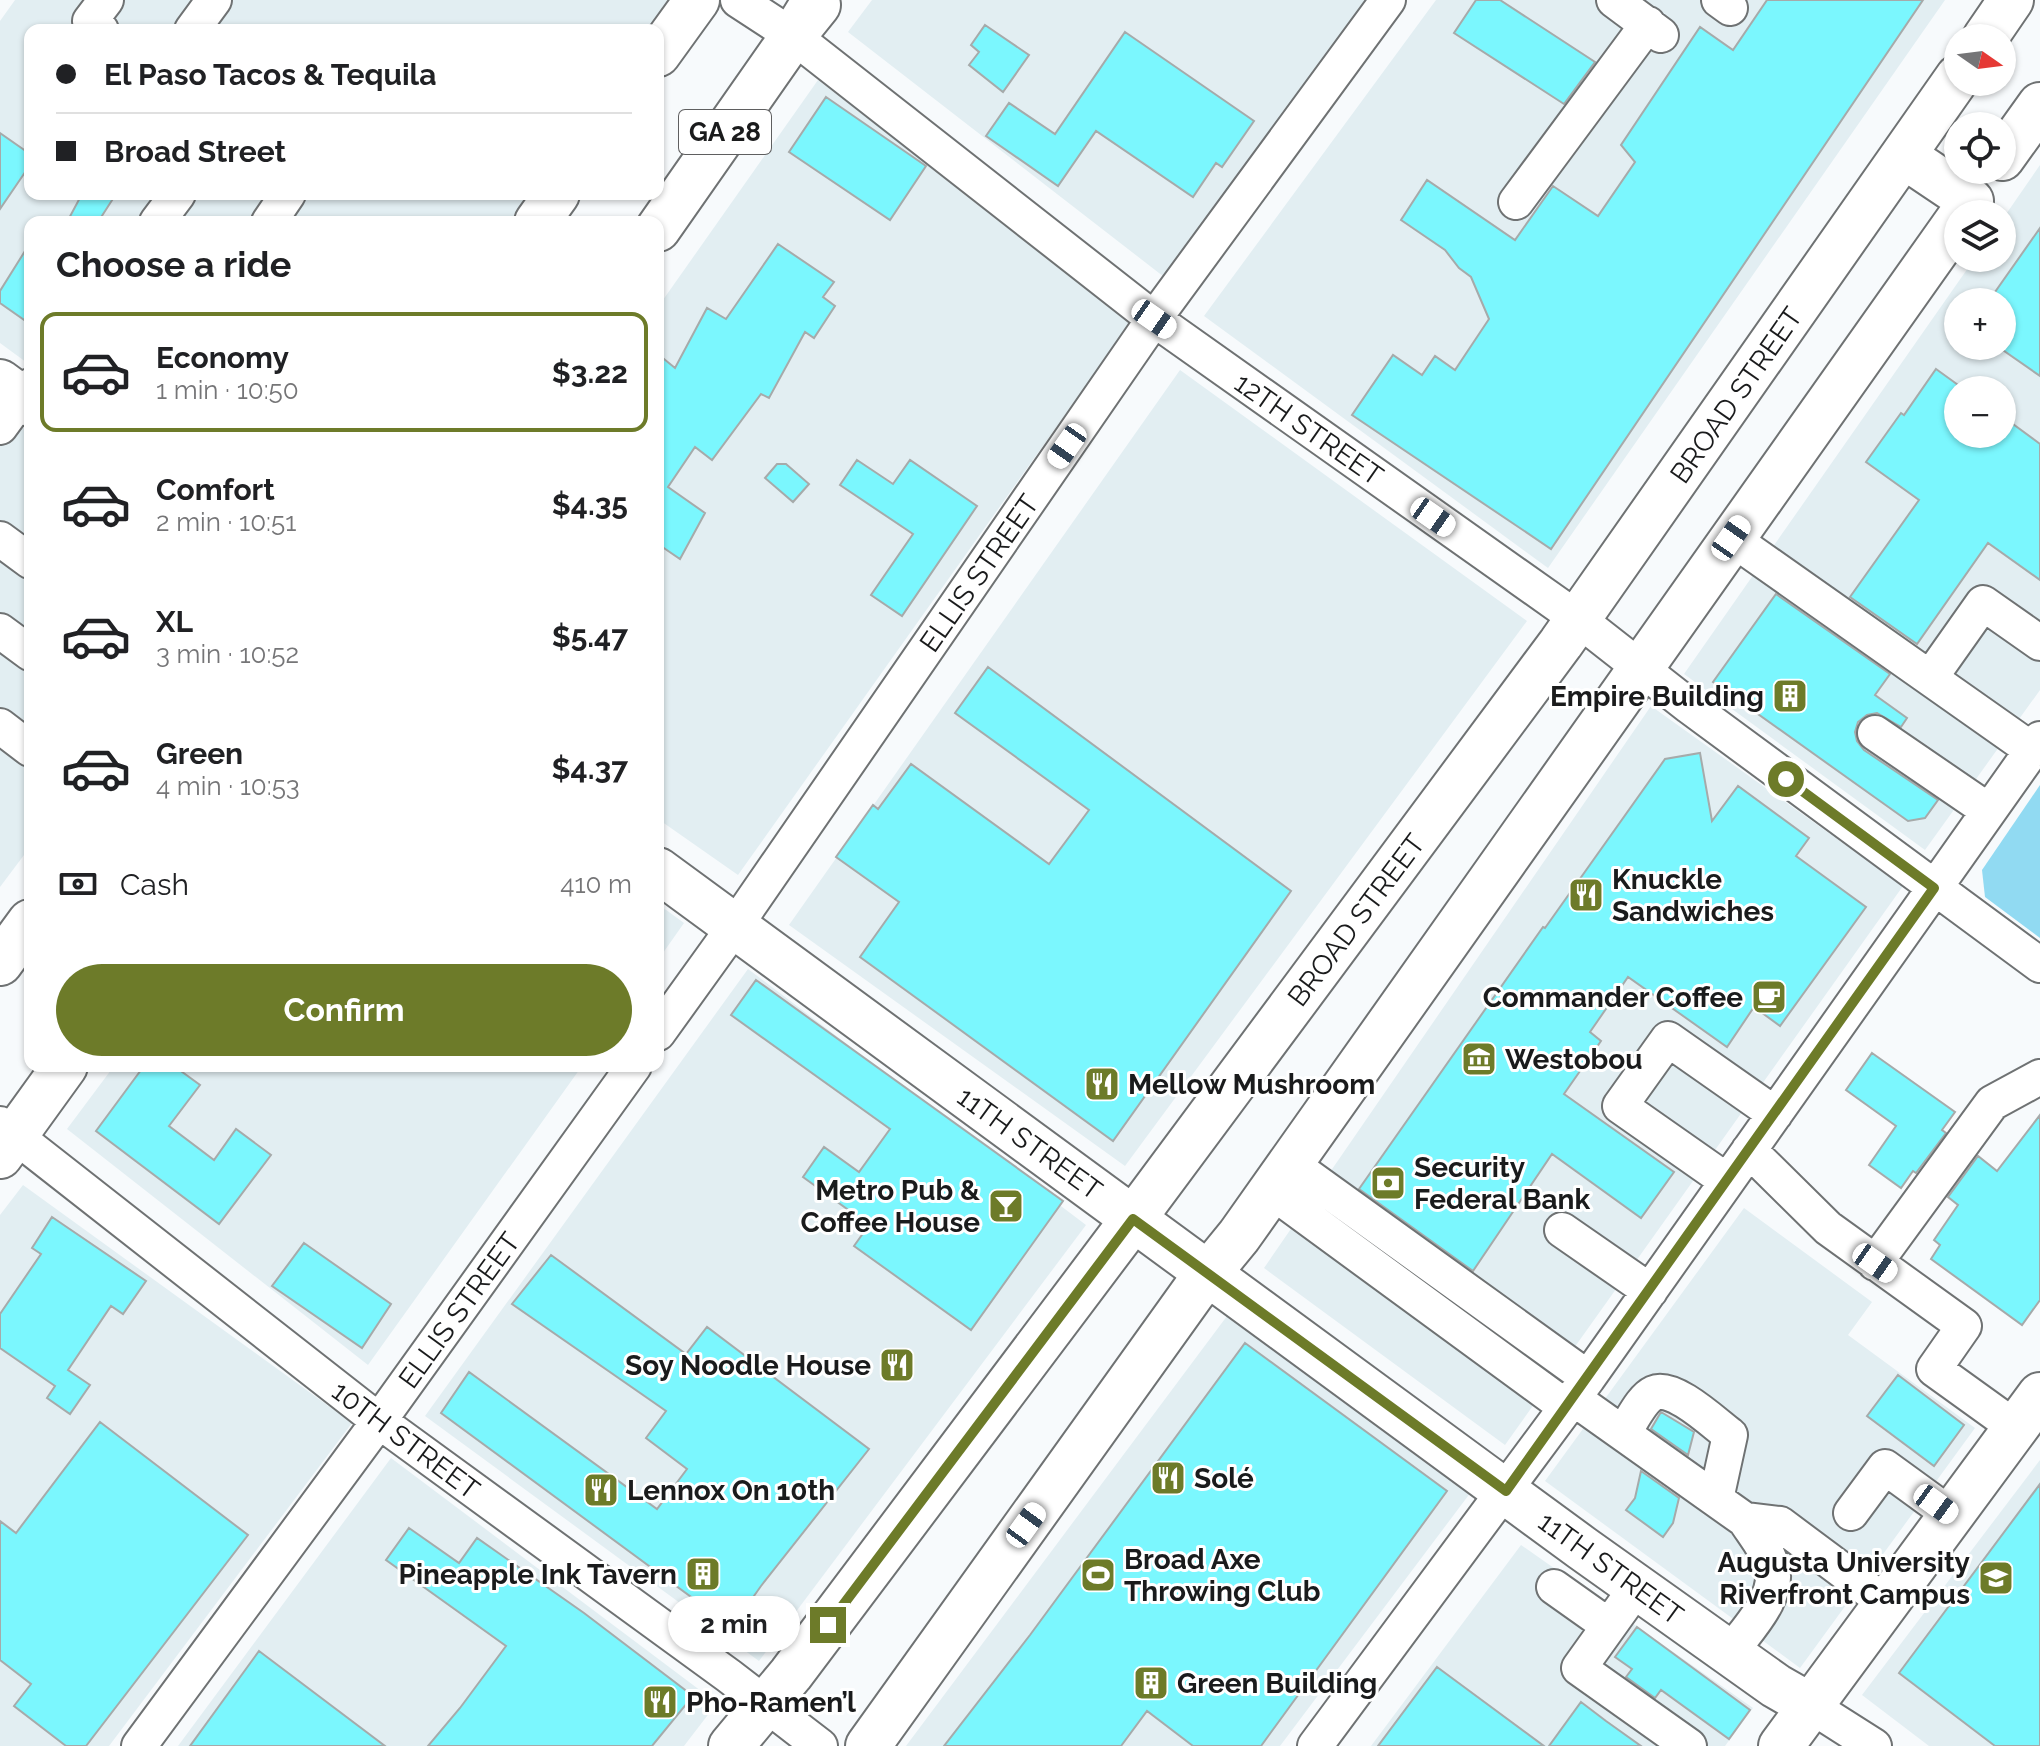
<!DOCTYPE html>
<meta charset="utf-8">
<style>
:root{--surface:#fff;--page:#f2f2f2;--text:#202124;--muted:#757577;--line:#e0e0e0;--accent:#6d7b29}
body{margin:0;font-family:Raleway,sans-serif;background:var(--page);color:var(--text);height:100vh;display:flex;flex-direction:column;font-size:30px;white-space:nowrap}
*{box-sizing:border-box;margin:0}
p{font-size:26px;color:var(--muted)}
.icon{flex:none;width:44px;height:44px;fill:none;stroke:currentColor;stroke-width:2;stroke-linecap:round;stroke-linejoin:round}
.map{position:relative;flex:1;overflow:hidden}
.side{position:absolute;left:24px;top:216px;width:640px;height:856px;display:flex;flex-direction:column;background:var(--surface);border-radius:16px;box-shadow:0 2px 6px #0004}
.side>*{flex:none}
.top-card{position:absolute;left:24px;top:24px;width:640px;height:176px;border-radius:16px;box-shadow:0 2px 6px #0004;display:grid;align-content:center;height:176px;padding:0 32px;background:var(--surface)}
.needle{width:52px;rotate:104deg}
.fabs{position:absolute;left:1944px;top:24px;display:grid;gap:16px}
.fabs a{display:grid;place-items:center;width:72px;height:72px;border-radius:50%;background:var(--surface);box-shadow:0 2px 6px #0004;font-size:40px}
.end{position:absolute;width:36px;height:36px;margin:-18px;border:10px solid #6d7b29;background:#fff;box-shadow:0 0 0 4px #fff}
.from{border-radius:50%}
.bubble{position:absolute;height:56px;border-radius:28px;background:var(--surface);box-shadow:0 2px 6px #0004;font-size:26px;font-weight:700;line-height:56px;text-align:center}
.car{position:absolute;width:24px;height:48px;margin:-24px -12px;border-radius:10px;box-shadow:0 0 6px 2px #0007;background:linear-gradient(#fff 24%,#345 0 40%,#fff 0 76%,#345 0 86%,#fff 0)}
.top-card b{display:flex;align-items:center;gap:28px;height:76px;font-size:30px}
.top-card b+b{border-top:2px solid var(--line)}
.top-card i{width:20px;height:20px;background:var(--text)}
ul{padding:0;list-style:none}
li{display:flex;align-items:center;gap:24px;height:120px;margin:0 16px 12px;padding:0 16px;border:4px solid transparent;border-radius:16px}
li div{flex:1}
li b{display:block;font-size:30px}
li em{font-style:normal;font-weight:700}
li.selected{border-color:var(--accent)}
li>.icon{width:72px;height:72px;stroke-width:1.5}
h2{padding:0 32px;font-size:36px;line-height:96px}
.pay{display:flex;align-items:center;gap:20px;height:88px;padding:0 32px;font-size:30px}
.pay p{margin-inline-start:auto}
.primary-button{display:flex;gap:16px;margin-top:auto;padding:16px 32px}
.primary-button a{flex:1;height:92px;border-radius:48px;background:var(--accent);color:#fff;font-size:32px;font-weight:700;line-height:92px;text-align:center}
.map>svg:first-child{display:block}
</style>
<div class="map">
<svg width="2040" height="1746" viewBox="0 0 2040 1746">
<rect width="100%" height="100%" fill="#f7fafc"/>
<!-- built -->
<path fill="#e2eef2" fill-rule="evenodd" d="M 15,0 L 670,0 L 649,30 L 30,30 L 30,194 L 529,194 L 509,222 L 30,222 L 30,365 L 0,343 L 0,21 Z
M 872,0 L 1367,0 L 1168,280 L 848,32 Z
M 1436,0 L 1945,0 L 1548,568 L 1204,316 Z
M 818,80 L 1131,322 L 738,875 L 658,819 L 658,307 Z
M 2040,165 L 2040,690 L 1925,850 L 1684,674 L 1975,258 L 2002,258 L 2002,220 ZM 1958,302 L 2002,302 L 2002,346 L 1958,346 ZM 1958,390 L 2002,390 L 2002,434 L 1958,434 Z
M 1180,370 L 1527,621 L 1125,1166 L 789,925 Z
M 0,411 L 30,433 L 30,847 L 0,887 Z
M 1651,706 L 1903,886 L 1505,1445 L 1264,1268 Z
M 658,904 L 684,923 L 658,960 Z
M 748,969 L 1086,1225 L 759,1661 L 425,1416 Z
M 114,1066 L 582,1066 L 368,1365 L 67,1129 Z
M 23,1185 L 352,1423 L 109,1746 L 0,1746 L 0,1215 Z
M 1744,1208 L 1872,1302 L 1848,1335 L 1975,1428 L 1800,1668 L 1545,1481 Z
M 1233,1308 L 1471,1492 L 1280,1746 L 906,1746 Z
M 391,1458 L 717,1703 L 684,1746 L 178,1746 Z
M 2040,1460 L 2040,1746 L 1929,1746 L 1862,1695 Z
M 1521,1545 L 1753,1708 L 1725,1746 L 1371,1746 Z"/>
<!-- green -->
<path fill="#91daf2" d="M 2040,785 L 2040,938 L 1985,897 L 1982,870 Z"/>
<!-- building -->
<path fill="#7bf7fe" stroke="#a6aaaa" stroke-width="2" d="M 1476,0 L 1500,0 L 1595,62 L 1564,104 L 1454,33 Z
M 1767,0 L 1923,0 L 1551,549 L 1352,415 L 1393,355 L 1422,375 L 1435,356 L 1455,370 L 1489,319 L 1471,277 L 1459,268 L 1445,250 L 1401,220 L 1427,180 L 1515,240 L 1553,186 L 1598,216 L 1635,162 L 1621,145 L 1700,27 L 1733,50 Z
M 985,25 L 1029,55 L 1003,92 L 969,65 L 979,52 L 971,45 Z
M 1125,32 L 1254,121 L 1222,167 L 1216,163 L 1193,197 L 1096,131 L 1058,186 L 986,136 L 1009,103 L 1055,134 Z
M 826,97 L 926,166 L 890,220 L 789,152 Z
M 0,133 L 30,154 L 30,165 L 0,209 Z
M 82,194 L 116,194 L 98,222 L 67,222 Z
M 2040,228 L 2040,376 L 1997,346 L 2002,346 L 2002,302 L 1988,302 Z
M 30,243 L 30,324 L 0,303 L 0,291 Z
M 778,244 L 834,282 L 823,297 L 835,306 L 814,338 L 805,332 L 769,398 L 761,394 L 712,460 L 695,447 L 668,487 L 705,513 L 680,559 L 658,544 L 658,354 L 675,368 L 707,308 L 726,319 Z
M 1936,369 L 1965,390 L 1958,390 L 1958,434 L 2002,434 L 2002,416 L 2040,444 L 2040,580 L 1988,543 L 1917,644 L 1850,597 L 1919,500 L 1866,462 L 1901,413 L 1904,415 Z
M 857,460 L 893,484 L 910,460 L 977,506 L 902,616 L 871,595 L 913,534 L 840,485 Z
M 777,464 L 786,464 L 809,484 L 793,502 L 765,478 Z
M 1776,594 L 1890,674 L 1875,695 L 1907,718 L 1901,727 L 1877,713 L 1867,715 L 1858,722 L 1855,732 L 1857,741 L 1864,750 L 1938,800 L 1925,818 L 1908,821 L 1713,682 Z
M 988,667 L 1291,891 L 1113,1141 L 860,957 L 899,902 L 836,857 L 873,805 L 878,809 L 911,764 L 1049,864 L 1089,810 L 955,713 Z
M 1700,753 L 1712,821 L 1738,786 L 1809,838 L 1796,856 L 1866,907 L 1780,1026 L 1754,1007 L 1727,1047 L 1628,977 L 1590,1032 L 1601,1041 L 1564,1094 L 1674,1172 L 1641,1218 L 1552,1154 L 1473,1271 L 1359,1189 L 1543,927 L 1545,928 L 1665,759 Z
M 756,980 L 1063,1201 L 971,1330 L 854,1246 L 869,1225 L 803,1177 L 824,1147 L 859,1172 L 890,1129 L 731,1015 Z
M 1872,1053 L 1955,1112 L 1942,1130 L 1946,1133 L 1916,1173 L 1913,1171 L 1901,1188 L 1869,1165 L 1896,1126 L 1846,1090 Z
M 144,1066 L 174,1066 L 200,1085 L 169,1126 L 214,1160 L 236,1129 L 271,1155 L 219,1224 L 96,1131 Z
M 2040,1115 L 2040,1300 L 2022,1325 L 1931,1259 L 1940,1245 L 1934,1240 L 1958,1205 L 1948,1197 L 1978,1156 L 1997,1171 Z
M 52,1217 L 146,1281 L 123,1314 L 111,1306 L 68,1370 L 90,1385 L 70,1414 L 47,1398 L 55,1386 L 0,1348 L 0,1314 L 41,1254 L 32,1248 Z
M 304,1243 L 391,1304 L 362,1348 L 272,1286 Z
M 551,1255 L 686,1354 L 707,1327 L 869,1449 L 761,1586 L 732,1627 L 441,1413 L 469,1372 L 657,1509 L 687,1469 L 646,1438 L 666,1411 L 512,1304 Z
M 1245,1343 L 1447,1491 L 1261,1746 L 1193,1746 L 1147,1711 L 1121,1746 L 944,1746 L 1030,1635 Z
M 1898,1375 L 1964,1425 L 1934,1466 L 1867,1416 Z
M 1661,1412 L 1694,1432 L 1688,1455 L 1651,1429 Z
M 100,1422 L 248,1535 L 86,1746 L 66,1746 L 14,1706 L 31,1684 L 0,1660 L 0,1521 L 16,1533 Z
M 1641,1471 L 1679,1498 L 1673,1523 L 1663,1537 L 1626,1510 L 1635,1498 Z
M 2040,1484 L 2040,1746 L 1995,1746 L 1899,1673 Z
M 409,1528 L 459,1563 L 477,1538 L 584,1613 L 693,1696 L 652,1746 L 428,1746 L 460,1708 L 506,1646 L 386,1560 Z
M 1637,1627 L 1750,1710 L 1729,1739 L 1661,1690 L 1655,1698 L 1626,1677 L 1632,1669 L 1615,1657 Z
M 259,1651 L 385,1746 L 190,1746 Z
M 1437,1667 L 1544,1746 L 1378,1746 Z
M 1581,1702 L 1606,1721 L 1641,1746 L 1549,1746 Z"/>
<g fill="none" stroke-linecap="round" stroke-linejoin="round">
<defs>
<path id="minor" d="M 738,0 L 793,36 L 1154,319 L 1578,619 L 1689,706 L 2040,965
M 1614,0 L 1661,35
M 1719,0 L 1730,8
M 101,30 L 90,21 L 106,0
M 192,30 L 214,0
M 1516,202 L 1648,24
M 157,222 L 178,194
M 269,222 L 288,194
M 0,427 L 30,386
M 1731,538 L 2032,750
M 0,539 L 30,561
M 0,631 L 30,653
M 1930,678 L 1983,603 L 2040,643
M 0,726 L 30,749
M 1875,733 L 1989,811
M 658,1033 L 735,926 L 1154,319 L 1388,0
M 0,1124 L 379,1421 L 729,1676 L 820,1746
M 1749,1150 L 1828,1228 L 1964,1326 L 1934,1369 L 2016,1428
M 1291,1164 L 1588,1378
M 1727,1181 L 1620,1106 L 1668,1039 L 1775,1114
M 1271,1191 L 1566,1407
M 1562,1230 L 1650,1291
M 1875,1263 L 1992,1103 L 2040,1077
M 1573,1398 L 1745,1520 C 1754,1534 1766,1548 1771,1564 C 1782,1596 1747,1629 1730,1653
M 1623,1433 C 1632,1421 1641,1399 1654,1393 C 1673,1384 1715,1424 1730,1435 L 1716,1499
M 1851,1513 L 1885,1467 L 1951,1515
M 1745,1520 L 1780,1524 L 1886,1603
M 1554,1587 L 1609,1626
M 1637,1587 L 1579,1668 L 1689,1746
M 1811,1706 L 1874,1746
M 139,1746 L 379,1421 L 634,1066
M 1315,1746 L 1588,1378 L 2040,739"/>
<path id="major" d="M 1985,38 L 2011,0
M 658,54 L 697,0
M 1904,156 L 1971,201
M 2002,158 L 2040,105
M 537,222 L 557,194
M 658,229 L 793,36 L 818,5
M 0,382 L 30,404
M 658,870 L 1582,1548 L 1776,1686 L 1811,1706
M 0,963 L 30,922
M 0,1156 L 65,1066
M 731,1746 L 791,1674 L 1119,1238 L 1561,643 L 1958,77
M 868,1746 L 1194,1291 L 1239,1236 L 1958,220
M 1781,1746 L 2040,1395"/>
<path id="highway" d="M 793,36 L 815,0"/>
</defs>
<!-- minor casing -->
<use href="#minor" stroke="#6f7273" stroke-width="38"/>
<!-- major casing -->
<use href="#major" stroke="#6f7273" stroke-width="48"/>
<!-- highway casing -->
<use href="#highway" stroke="#6f7273" stroke-width="48"/>
<!-- minor -->
<use href="#minor" stroke="#fff" stroke-width="34"/>
<!-- major -->
<use href="#major" stroke="#fff" stroke-width="44"/>
<!-- highway -->
<use href="#highway" stroke="#fff" stroke-width="44"/>
</g>
<g fill="none" stroke-linecap="round" stroke-linejoin="round">
<!-- route -->
<path stroke="#6d7b29" stroke-width="10" d="M 828,1625 L 1133,1219 L 1506,1491 L 1934,888 L 1786,779"/>
</g>
<!-- icons -->
<defs>
<symbol id="building-square" viewBox="-11 -11 22 22"><rect x="-9" y="-9" width="18" height="18" rx="4" fill="#6d7b29" stroke="#fff"/><path d="M-4-6H4V6H1V3H-1V6H-4ZM-2.5-4.3h1.7v1.8h-1.7ZM.8-4.3h1.7v1.8H.8ZM-2.5-1h1.7V.8h-1.7ZM.8-1h1.7V.8H.8Z" fill="#fff"/></symbol>
<symbol id="restaurant-square" viewBox="-11 -11 22 22"><rect x="-9" y="-9" width="18" height="18" rx="4" fill="#6d7b29" stroke="#fff"/><path d="M-5-6h1v4h1v-4h1v4h1v-4h1v5L-1.5 .5V6h-2V.5L-5-1ZM5-6V6H3V1.5H1.5Q1.5-4 5-6Z" fill="#fff"/></symbol>
<symbol id="cafe-square" viewBox="-11 -11 22 22"><rect x="-9" y="-9" width="18" height="18" rx="4" fill="#6d7b29" stroke="#fff"/><path d="M-5.5-4.5H6V0H3Q3 3.5 0 3.5H-2.5Q-5.5 3.5-5.5 0ZM3-3.2v2h1.7v-2ZM-6 4.5H4V6H-6Z" fill="#fff"/></symbol>
<symbol id="museum-square" viewBox="-11 -11 22 22"><rect x="-9" y="-9" width="18" height="18" rx="4" fill="#6d7b29" stroke="#fff"/><path d="M0-6L6-3V-2H-6V-3ZM-5-1h2V3h-2ZM-1-1h2V3h-2ZM3-1h2V3H3ZM-6 4H6V6H-6Z" fill="#fff"/></symbol>
<symbol id="bank-square" viewBox="-11 -11 22 22"><rect x="-9" y="-9" width="18" height="18" rx="4" fill="#6d7b29" stroke="#fff"/><path d="M-6-4H6V4H-6ZM0-2.3a2.3 2.3 0 1 0 0 4.6a2.3 2.3 0 1 0 0-4.6Z" fill="#fff"/></symbol>
<symbol id="bar-square" viewBox="-11 -11 22 22"><rect x="-9" y="-9" width="18" height="18" rx="4" fill="#6d7b29" stroke="#fff"/><path d="M-6-5H6L.8 .8V4.5H3.5V6h-7V4.5H-.8V.8Z" fill="#fff"/></symbol>
<symbol id="stadium-square" viewBox="-11 -11 22 22"><rect x="-9" y="-9" width="18" height="18" rx="4" fill="#6d7b29" stroke="#fff"/><path d="M0-5a6.5 5 0 1 0 0 10a6.5 5 0 1 0 0-10ZM-3.5-1.8h7v3.6h-7Z" fill="#fff"/></symbol>
<symbol id="university-square" viewBox="-11 -11 22 22"><rect x="-9" y="-9" width="18" height="18" rx="4" fill="#6d7b29" stroke="#fff"/><path d="M0-5L7-2L0 1L-7-2ZM-4 1L0 2.5L4 1V4Q0 6-4 4Z" fill="#fff"/></symbol>
</defs>
<g fill-rule="evenodd">
<use href="#building-square" x="1770" y="676" width="40" height="40"/>
<use href="#restaurant-square" x="1566" y="875" width="40" height="40"/>
<use href="#cafe-square" x="1749" y="977" width="40" height="40"/>
<use href="#museum-square" x="1459" y="1039" width="40" height="40"/>
<use href="#restaurant-square" x="1082" y="1064" width="40" height="40"/>
<use href="#bank-square" x="1368" y="1163" width="40" height="40"/>
<use href="#bar-square" x="986" y="1186" width="40" height="40"/>
<use href="#restaurant-square" x="877" y="1345" width="40" height="40"/>
<use href="#restaurant-square" x="1148" y="1458" width="40" height="40"/>
<use href="#restaurant-square" x="581" y="1470" width="40" height="40"/>
<use href="#building-square" x="683" y="1554" width="40" height="40"/>
<use href="#stadium-square" x="1078" y="1555" width="40" height="40"/>
<use href="#university-square" x="1976" y="1558" width="40" height="40"/>
<use href="#building-square" x="1131" y="1663" width="40" height="40"/>
<use href="#restaurant-square" x="640" y="1682" width="40" height="40"/>
</g>
<g text-anchor="middle" stroke-width="6" stroke-linejoin="round" paint-order="stroke">
<!-- shield labels -->
<rect fill="#fff" stroke="#5f5f60" stroke-width="2" x="679" y="110" width="92" height="44" rx="6"/>
<g font-size="26" font-weight="bold" fill="#1a1b1c">
<text x="725" y="141">GA 28</text>
</g>
<!-- street labels -->
<g font-size="28" fill="#1a1b1c" stroke="#fff">
<text transform="translate(1736 395) rotate(-55)" y="10">BROAD STREET</text>
<text transform="translate(1309 429) rotate(35)" y="10">12TH STREET</text>
<text transform="translate(979 573) rotate(-55)" y="10">ELLIS STREET</text>
<text transform="translate(1356 920) rotate(-53)" y="10">BROAD STREET</text>
<text transform="translate(1030 1143) rotate(36)" y="10">11TH STREET</text>
<text transform="translate(459 1310) rotate(-54)" y="10">ELLIS STREET</text>
<text transform="translate(406 1440) rotate(37)" y="10">10TH STREET</text>
<text transform="translate(1611 1568) rotate(36)" y="10">11TH STREET</text>
</g>
<!-- poi labels -->
<g font-size="28" font-weight="bold" fill="#1a1b1c" stroke="#fff" text-anchor="start">
<text x="1764" y="706" text-anchor="end">Empire Building</text>
<text x="1612" y="889">Knuckle<tspan x="1612" dy="32">Sandwiches</tspan></text>
<text x="1743" y="1007" text-anchor="end">Commander Coffee</text>
<text x="1505" y="1069">Westobou</text>
<text x="1128" y="1094">Mellow Mushroom</text>
<text x="1414" y="1177">Security<tspan x="1414" dy="32">Federal Bank</tspan></text>
<text x="980" y="1200" text-anchor="end">Metro Pub &amp;<tspan x="980" dy="32">Coffee House</tspan></text>
<text x="871" y="1375" text-anchor="end">Soy Noodle House</text>
<text x="1194" y="1488">Solé</text>
<text x="627" y="1500">Lennox On 10th</text>
<text x="1124" y="1569">Broad Axe<tspan x="1124" dy="32">Throwing Club</tspan></text>
<text x="1970" y="1572" text-anchor="end">Augusta University<tspan x="1970" dy="32">Riverfront Campus</tspan></text>
<text x="677" y="1584" text-anchor="end">Pineapple Ink Tavern</text>
<text x="1177" y="1693">Green Building</text>
<text x="686" y="1712">Pho-Ramen’l</text>
</g>
</g>
</svg>
<div class="fabs">
<a><svg class="needle" viewBox="-14 -14 28 28"><path d="M0-13l5 13h-10z" fill="#e53935"/><path d="M0 13l5-13h-10z" fill="#757577"/></svg></a>
<a><svg class="icon" aria-label="locate" viewBox="0 0 24 24"><circle cx="12" cy="12" r="6"/><path d="M12 2v4M12 18v4M2 12h4M18 12h4"/></svg></a>
<a><svg class="icon" aria-label="layers" viewBox="0 0 24 24"><path d="M12 4l9 5-9 5-9-5zM3 14l9 5 9-5"/></svg></a>
<a>+</a>
<a>−</a>
</div>
<i class="end from" style="left:1786px;top:779px"></i>
<i class="end" style="left:828px;top:1625px"></i>
<div class="bubble" style="left:668px;top:1596px;width:132px">2 min</div>
<i class="car" style="left:1154px;top:319px;rotate:125deg"></i>
<i class="car" style="left:1067px;top:446px;rotate:215deg"></i>
<i class="car" style="left:1433px;top:517px;rotate:125deg"></i>
<i class="car" style="left:1731px;top:538px;rotate:35deg"></i>
<i class="car" style="left:1875px;top:1263px;rotate:125deg"></i>
<i class="car" style="left:1936px;top:1504px;rotate:126deg"></i>
<i class="car" style="left:1026px;top:1525px;rotate:36deg"></i>
<div class="top-card">
<b><i class="from"></i>El Paso Tacos &amp; Tequila</b>
<b><i></i>Broad Street</b>
</div>
<section class="side">
<h2>Choose a ride</h2>
<ul>
<li class="selected"><svg class="icon" aria-label="car" viewBox="0 0 24 24"><path d="M5 17H2v-5l4-1 3-4h7l3 4 3 1v5h-3M9 17h6M6 11h13"/><circle cx="7" cy="17" r="2"/><circle cx="17" cy="17" r="2"/></svg><div><b>Economy</b><p>1 min · 10:50</p></div><em>$3.22</em></li>
<li><svg class="icon" aria-label="car" viewBox="0 0 24 24"><path d="M5 17H2v-5l4-1 3-4h7l3 4 3 1v5h-3M9 17h6M6 11h13"/><circle cx="7" cy="17" r="2"/><circle cx="17" cy="17" r="2"/></svg><div><b>Comfort</b><p>2 min · 10:51</p></div><em>$4.35</em></li>
<li><svg class="icon" aria-label="car" viewBox="0 0 24 24"><path d="M5 17H2v-5l4-1 3-4h7l3 4 3 1v5h-3M9 17h6M6 11h13"/><circle cx="7" cy="17" r="2"/><circle cx="17" cy="17" r="2"/></svg><div><b>XL</b><p>3 min · 10:52</p></div><em>$5.47</em></li>
<li><svg class="icon" aria-label="car" viewBox="0 0 24 24"><path d="M5 17H2v-5l4-1 3-4h7l3 4 3 1v5h-3M9 17h6M6 11h13"/><circle cx="7" cy="17" r="2"/><circle cx="17" cy="17" r="2"/></svg><div><b>Green</b><p>4 min · 10:53</p></div><em>$4.37</em></li>
</ul>
<div class="pay"><svg class="icon" aria-label="cash" viewBox="0 0 24 24"><path d="M3 7h18v10H3z"/><circle cx="12" cy="12" r="2"/></svg>Cash<p>410 m</p></div>
<div class="primary-button"><a>Confirm</a></div>
</section>
</div>
